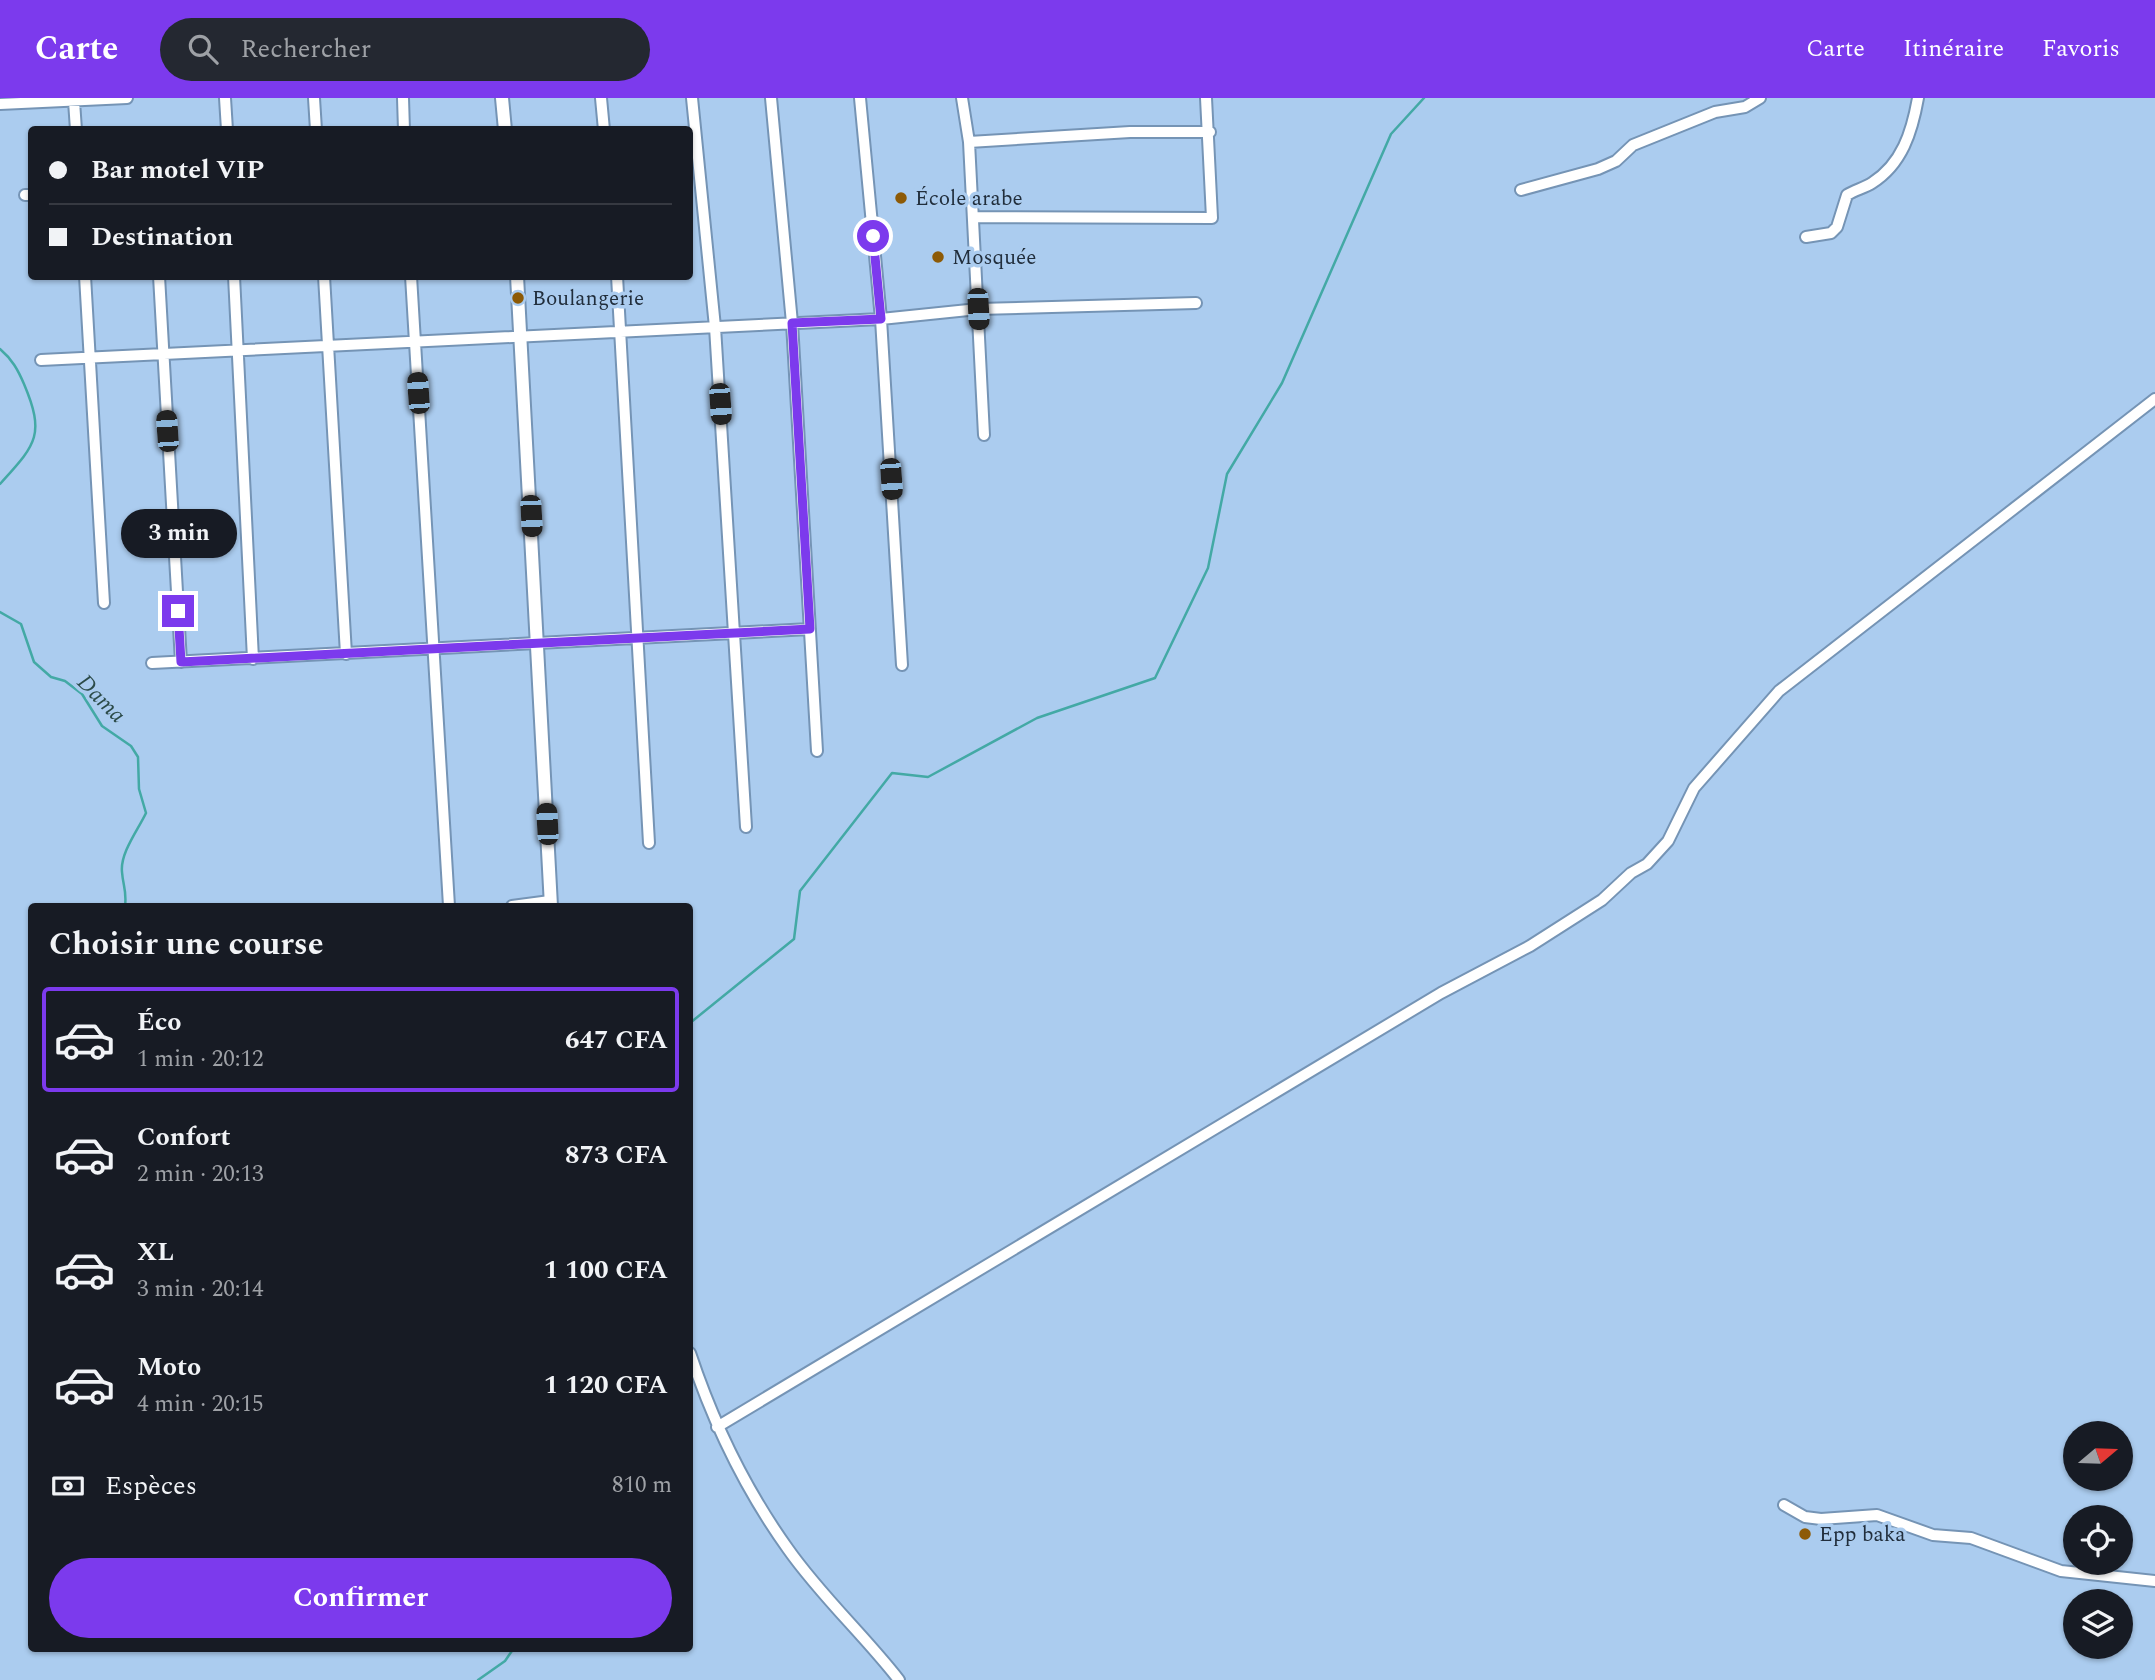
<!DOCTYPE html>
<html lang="fr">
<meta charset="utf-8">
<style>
:root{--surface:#171b24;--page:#242831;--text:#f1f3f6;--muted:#9ea1a6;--line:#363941;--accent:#7c3aed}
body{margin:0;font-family:Spectral,serif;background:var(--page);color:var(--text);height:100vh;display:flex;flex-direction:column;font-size:26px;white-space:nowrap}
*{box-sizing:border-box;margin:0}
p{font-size:23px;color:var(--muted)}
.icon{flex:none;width:38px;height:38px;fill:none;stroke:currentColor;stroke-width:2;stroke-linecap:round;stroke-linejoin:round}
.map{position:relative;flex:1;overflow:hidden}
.details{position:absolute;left:28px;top:805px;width:665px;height:749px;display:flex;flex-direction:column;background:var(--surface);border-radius:7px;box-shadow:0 2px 5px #0004}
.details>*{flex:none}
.banner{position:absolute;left:28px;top:28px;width:665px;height:154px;border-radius:7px;box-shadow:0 2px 5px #0004;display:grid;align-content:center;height:154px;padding:0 21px;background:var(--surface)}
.needle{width:46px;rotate:71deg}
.fabs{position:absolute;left:2063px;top:1323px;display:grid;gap:14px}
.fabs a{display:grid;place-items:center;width:70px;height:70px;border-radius:50%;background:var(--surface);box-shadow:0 2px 5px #0004;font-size:35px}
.end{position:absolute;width:32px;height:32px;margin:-16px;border:9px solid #7c3aed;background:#fff;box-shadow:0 0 0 4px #fff}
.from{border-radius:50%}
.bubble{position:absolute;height:49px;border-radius:24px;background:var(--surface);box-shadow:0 2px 5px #0004;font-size:23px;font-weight:700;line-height:49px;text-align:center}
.car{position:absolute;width:21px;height:42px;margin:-21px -10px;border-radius:9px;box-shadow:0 0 5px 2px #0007;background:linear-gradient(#222 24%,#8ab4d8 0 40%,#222 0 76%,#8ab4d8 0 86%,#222 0)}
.banner b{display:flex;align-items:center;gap:24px;height:66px;font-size:26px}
.banner b+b{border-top:2px solid var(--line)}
.banner i{width:18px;height:18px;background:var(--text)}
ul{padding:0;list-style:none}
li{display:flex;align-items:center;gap:21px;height:105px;margin:0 14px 10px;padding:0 7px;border:4px solid transparent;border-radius:7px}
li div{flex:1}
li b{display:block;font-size:26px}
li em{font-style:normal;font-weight:700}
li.current{border-color:var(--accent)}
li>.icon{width:63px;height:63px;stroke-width:1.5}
h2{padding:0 21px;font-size:32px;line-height:84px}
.pay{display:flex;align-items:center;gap:18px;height:77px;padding:0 21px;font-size:26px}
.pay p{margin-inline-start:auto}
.button{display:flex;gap:14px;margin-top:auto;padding:14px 21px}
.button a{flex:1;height:80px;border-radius:42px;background:var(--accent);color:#fff;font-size:28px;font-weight:700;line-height:80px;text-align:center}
header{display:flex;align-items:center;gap:42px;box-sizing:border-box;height:98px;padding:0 35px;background:var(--accent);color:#fff}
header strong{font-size:33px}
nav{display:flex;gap:38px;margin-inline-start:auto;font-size:24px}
.search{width:490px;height:63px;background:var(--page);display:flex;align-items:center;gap:18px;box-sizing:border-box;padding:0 24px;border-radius:38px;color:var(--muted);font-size:26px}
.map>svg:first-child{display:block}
</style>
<header>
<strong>Carte</strong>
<div class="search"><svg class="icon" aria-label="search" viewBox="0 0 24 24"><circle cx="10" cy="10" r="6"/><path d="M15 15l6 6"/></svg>Rechercher</div>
<nav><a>Carte</a><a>Itinéraire</a><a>Favoris</a></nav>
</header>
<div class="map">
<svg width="2155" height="1582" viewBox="0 0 2155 1582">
<rect width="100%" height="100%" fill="#abccef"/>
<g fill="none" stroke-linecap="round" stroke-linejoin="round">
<!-- stream -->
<path stroke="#43a9a5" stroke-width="2.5" d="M 0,251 C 12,261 18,272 24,286 C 46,338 35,347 0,386
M 0,514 L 21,526 L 34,564 L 51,579 L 65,583 L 82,596 L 102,628 L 131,648 L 138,659 L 139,691 L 146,715 C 138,732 120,755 122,774 C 123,788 127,793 125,808
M 690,925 L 794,841 L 800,793 L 892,675 L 928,679 L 1037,620 L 1155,580 L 1208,470 L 1227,376 L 1282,285 L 1391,36 L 1424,0
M 478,1582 L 505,1563 L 514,1550"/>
<defs>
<path id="minor" d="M 225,0 L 227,32
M 314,0 L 316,32
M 403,0 L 404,32
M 601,0 L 604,32
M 692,0 L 715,229 L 746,729
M 771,0 L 792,225 L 817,653
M 860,0 L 881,221 L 902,567
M 962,0 L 969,44 L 984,337
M 74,3 L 76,32
M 0,6 L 127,0
M 969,44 L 1130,34 L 1210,34
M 1521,92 L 1598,71 L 1616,63 L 1633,47 L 1715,14 L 1745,9 L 1760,0
M 25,97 L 32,97
M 973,119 L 1212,120 L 1206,0
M 1806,139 L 1831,135 L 1837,129 L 1847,97 C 1855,92 1864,90 1872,85 C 1902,66 1912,34 1918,0
M 85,178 L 104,505
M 159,178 L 181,564
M 234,178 L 253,561
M 324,178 L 346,556
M 411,178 L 449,808
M 617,178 L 649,745
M 41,262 L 881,221 L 978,211 L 1196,205
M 152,565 L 810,531
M 512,808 L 550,803
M 690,1255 C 713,1324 745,1391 788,1451 C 821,1498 864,1537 899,1582
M 717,1329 L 1441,895 L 1530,848 L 1602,802 L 1631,775 L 1647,766 L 1668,743 L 1694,690 L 1779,593 L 2155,301
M 1784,1407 L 1805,1419 L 1821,1421 L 1877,1417 L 1933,1437 L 1971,1440 L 2061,1473 L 2155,1483"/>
<path id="tertiary" d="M 502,0 L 505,32
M 517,178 L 551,808"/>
</defs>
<!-- minor casing -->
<use href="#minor" stroke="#7594b5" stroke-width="14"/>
<!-- tertiary casing -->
<use href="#tertiary" stroke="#7594b5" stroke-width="16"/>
<!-- minor -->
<use href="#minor" stroke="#fff" stroke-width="10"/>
<!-- tertiary -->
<use href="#tertiary" stroke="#fff" stroke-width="12"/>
</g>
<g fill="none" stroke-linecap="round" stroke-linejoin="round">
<!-- route -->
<path stroke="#7c3aed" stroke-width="9" d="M 178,513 L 181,564 L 810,531 L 792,225 L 881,221 L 873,138"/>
</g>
<!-- markers -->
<g fill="#8d5a06" stroke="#abccef" stroke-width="2.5">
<circle cx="901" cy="100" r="7"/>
<circle cx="938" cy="159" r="7"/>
<circle cx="518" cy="200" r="7"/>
<circle cx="1805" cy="1436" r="7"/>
</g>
<g text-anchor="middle" stroke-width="7" stroke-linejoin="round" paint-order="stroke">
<!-- poi labels -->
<g font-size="21" fill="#212e3c" stroke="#abccef" text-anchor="start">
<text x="915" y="107">École arabe</text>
<text x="952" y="166">Mosquée</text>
<text x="532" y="207">Boulangerie</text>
<text x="1819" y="1443">Epp baka</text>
</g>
<!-- water labels -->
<g font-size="23" font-style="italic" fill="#2c4b49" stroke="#abccef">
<text transform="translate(102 600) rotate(45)" y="8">Dama</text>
</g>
</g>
</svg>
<div class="fabs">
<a><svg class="needle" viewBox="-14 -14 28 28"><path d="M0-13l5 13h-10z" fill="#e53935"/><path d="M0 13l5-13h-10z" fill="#9ea1a6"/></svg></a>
<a><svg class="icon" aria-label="locate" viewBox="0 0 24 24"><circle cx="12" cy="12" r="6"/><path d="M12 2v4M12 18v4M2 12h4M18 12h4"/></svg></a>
<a><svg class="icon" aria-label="layers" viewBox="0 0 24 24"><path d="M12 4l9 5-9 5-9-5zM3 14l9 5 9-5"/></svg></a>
</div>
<i class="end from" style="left:873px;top:138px"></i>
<i class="end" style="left:178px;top:513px"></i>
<div class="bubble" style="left:121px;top:411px;width:116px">3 min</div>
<i class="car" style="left:978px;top:211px;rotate:177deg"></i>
<i class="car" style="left:418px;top:295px;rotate:356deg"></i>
<i class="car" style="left:720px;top:306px;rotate:176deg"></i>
<i class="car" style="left:167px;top:333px;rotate:356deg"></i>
<i class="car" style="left:891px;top:381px;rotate:176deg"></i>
<i class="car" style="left:531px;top:418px;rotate:177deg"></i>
<i class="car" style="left:547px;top:726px;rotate:357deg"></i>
<div class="banner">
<b><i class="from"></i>Bar motel VIP</b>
<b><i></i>Destination</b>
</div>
<section class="details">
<h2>Choisir une course</h2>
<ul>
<li class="current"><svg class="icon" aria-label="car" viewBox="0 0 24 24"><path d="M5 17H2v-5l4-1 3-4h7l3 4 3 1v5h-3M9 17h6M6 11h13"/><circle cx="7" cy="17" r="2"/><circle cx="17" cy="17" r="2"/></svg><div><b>Éco</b><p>1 min · 20:12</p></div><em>647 CFA</em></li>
<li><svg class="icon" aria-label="car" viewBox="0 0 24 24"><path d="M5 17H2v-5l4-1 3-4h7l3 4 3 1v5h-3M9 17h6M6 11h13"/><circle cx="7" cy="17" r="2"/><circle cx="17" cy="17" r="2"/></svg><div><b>Confort</b><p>2 min · 20:13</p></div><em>873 CFA</em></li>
<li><svg class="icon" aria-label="car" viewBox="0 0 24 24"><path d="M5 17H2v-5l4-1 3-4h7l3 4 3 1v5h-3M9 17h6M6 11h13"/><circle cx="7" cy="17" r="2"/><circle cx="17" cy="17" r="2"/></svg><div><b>XL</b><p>3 min · 20:14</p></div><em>1 100 CFA</em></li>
<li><svg class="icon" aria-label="car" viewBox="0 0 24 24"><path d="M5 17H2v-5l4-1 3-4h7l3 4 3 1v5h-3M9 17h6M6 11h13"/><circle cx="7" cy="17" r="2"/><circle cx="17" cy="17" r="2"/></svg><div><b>Moto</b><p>4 min · 20:15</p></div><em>1 120 CFA</em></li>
</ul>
<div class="pay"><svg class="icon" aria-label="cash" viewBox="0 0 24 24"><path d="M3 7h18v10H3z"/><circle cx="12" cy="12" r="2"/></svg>Espèces<p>810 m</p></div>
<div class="button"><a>Confirmer</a></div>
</section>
</div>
